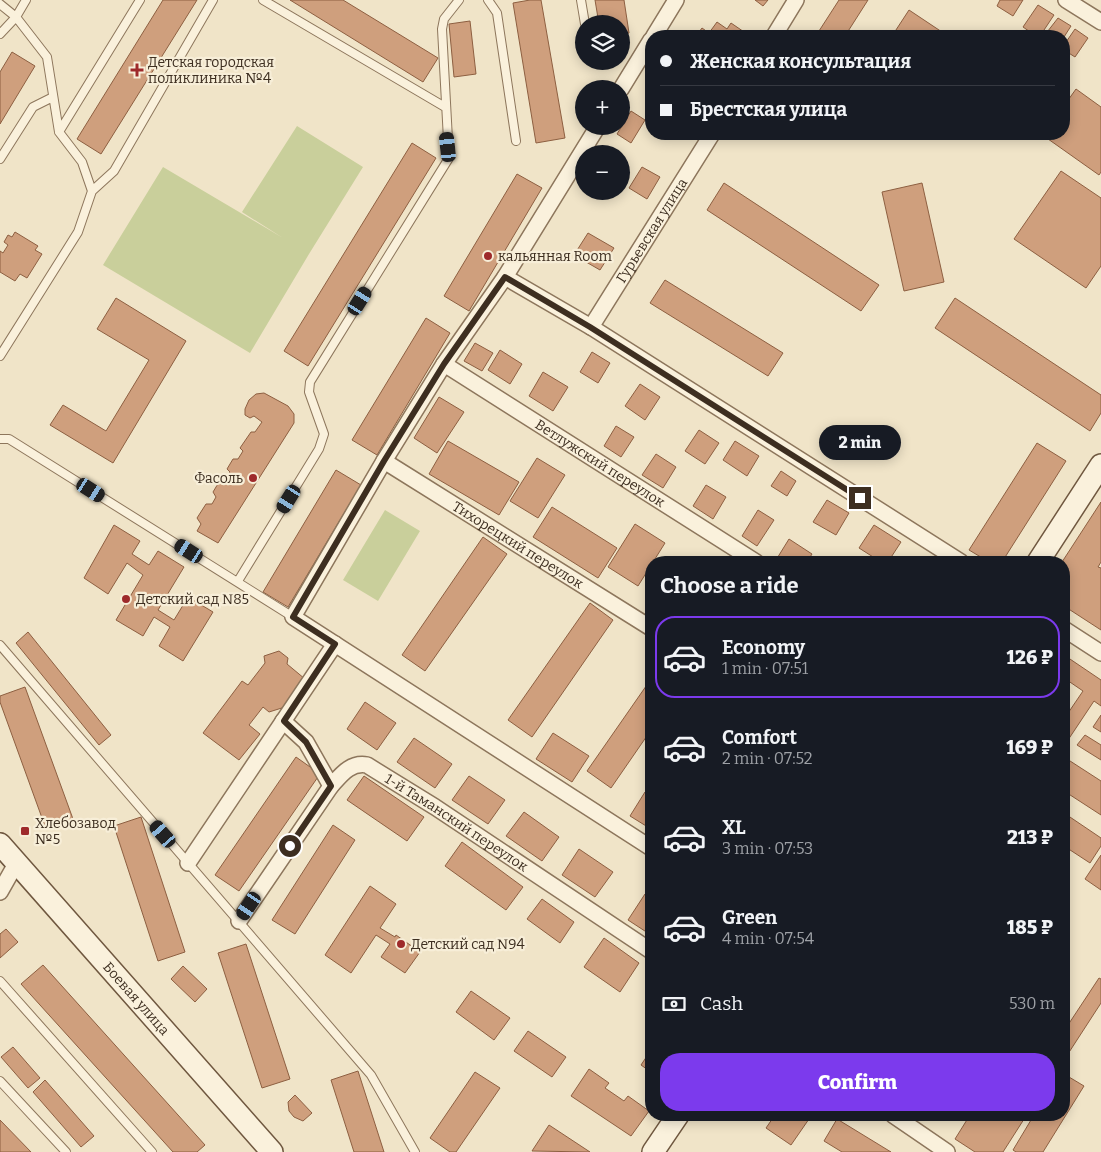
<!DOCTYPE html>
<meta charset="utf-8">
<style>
:root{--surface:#171b24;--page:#242831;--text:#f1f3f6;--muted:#9ea1a6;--line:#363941;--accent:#7c3aed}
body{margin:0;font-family:Bitter,serif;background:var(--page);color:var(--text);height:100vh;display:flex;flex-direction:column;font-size:19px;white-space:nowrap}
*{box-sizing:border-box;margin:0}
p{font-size:16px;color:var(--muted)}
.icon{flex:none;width:28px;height:28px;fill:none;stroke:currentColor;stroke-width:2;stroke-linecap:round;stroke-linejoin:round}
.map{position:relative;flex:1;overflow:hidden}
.details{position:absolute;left:645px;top:556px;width:425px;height:565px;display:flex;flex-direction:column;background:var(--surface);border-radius:20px;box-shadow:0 2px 12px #0003}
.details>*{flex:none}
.hud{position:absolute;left:645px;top:30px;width:425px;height:110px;border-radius:20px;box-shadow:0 2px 12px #0003;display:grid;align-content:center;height:110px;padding:0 15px;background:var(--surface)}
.buttons{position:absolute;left:575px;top:15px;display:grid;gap:10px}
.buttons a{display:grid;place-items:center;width:55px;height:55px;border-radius:50%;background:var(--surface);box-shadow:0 2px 12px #0003;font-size:25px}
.end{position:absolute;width:22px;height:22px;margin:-11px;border:6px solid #3d2e20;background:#fff;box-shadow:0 0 0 2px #fff}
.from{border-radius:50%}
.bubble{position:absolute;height:35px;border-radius:18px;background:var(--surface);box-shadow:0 2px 12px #0003;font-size:16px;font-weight:800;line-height:35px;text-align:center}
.car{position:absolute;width:15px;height:30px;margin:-15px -8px;border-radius:6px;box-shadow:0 0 4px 1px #0007;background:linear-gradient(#222 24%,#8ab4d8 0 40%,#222 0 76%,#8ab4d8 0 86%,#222 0)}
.hud b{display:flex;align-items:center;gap:18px;height:48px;font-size:19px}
.hud b+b{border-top:1px solid var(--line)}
.hud i{width:12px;height:12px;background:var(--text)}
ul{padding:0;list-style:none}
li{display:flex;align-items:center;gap:15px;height:82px;margin:0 10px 8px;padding:0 5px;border:2px solid transparent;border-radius:20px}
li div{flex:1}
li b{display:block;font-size:19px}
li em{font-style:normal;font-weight:800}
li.selected{border-color:var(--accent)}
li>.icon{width:45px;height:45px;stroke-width:1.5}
h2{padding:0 15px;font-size:22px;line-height:60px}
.pay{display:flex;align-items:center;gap:12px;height:55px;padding:0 15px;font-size:19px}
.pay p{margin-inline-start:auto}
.cta{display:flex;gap:10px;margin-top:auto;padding:10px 15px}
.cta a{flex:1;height:58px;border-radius:20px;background:var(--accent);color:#fff;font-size:20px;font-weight:800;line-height:58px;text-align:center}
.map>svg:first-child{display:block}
</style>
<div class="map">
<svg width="1101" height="1152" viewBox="0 0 1101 1152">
<rect width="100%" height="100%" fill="#f0e4c8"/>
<!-- green -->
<path fill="#c9cf9b" d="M 297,126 L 363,167 L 309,254 L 250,353 L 103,265 L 163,167 L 283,238 L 242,212 Z
M 385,510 L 420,531 L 378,601 L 343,580 Z"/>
<!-- building -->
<path fill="#cf9f7d" stroke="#8d5f41" d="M 163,0 L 197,0 L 101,154 L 77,139 Z
M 290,0 L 343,0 L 438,58 L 423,82 Z
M 530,0 L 541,0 L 565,138 L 536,143 L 513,3 Z
M 595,0 L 624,0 L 629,33 L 621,35 L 621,24 L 599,24 Z
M 755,0 L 768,0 L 763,6 Z
M 839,0 L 868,0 L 845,36 L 828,36 L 819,31 Z
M 1000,0 L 1023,0 L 1013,16 L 997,6 Z
M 1038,5 L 1054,15 L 1040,36 L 1036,36 L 1023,27 Z
M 909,10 L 948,36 L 892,36 Z
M 1058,18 L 1071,26 L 1064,37 L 1044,36 Z
M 470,21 L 476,74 L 454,77 L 449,24 Z
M 717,22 L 727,29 L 731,23 L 750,36 L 696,36 L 702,28 L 709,33 Z
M 1075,29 L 1088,38 L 1075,57 L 1064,50 L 1064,45 Z
M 12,52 L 35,66 L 0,124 L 0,72 Z
M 1076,89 L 1101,107 L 1101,172 L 1099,175 L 1041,134 L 1064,134 L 1064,102 L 1066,103 Z
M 631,111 L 645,120 L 631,143 L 617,134 Z
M 412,143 L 436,158 L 308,366 L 284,351 Z
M 642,167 L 660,177 L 647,199 L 629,188 Z
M 1061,171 L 1101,198 L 1101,266 L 1086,288 L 1014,239 Z
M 517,174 L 542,188 L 469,311 L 444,296 Z
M 724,183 L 879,285 L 861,311 L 707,210 Z
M 922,183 L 944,282 L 904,291 L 882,192 Z
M 590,191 L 607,191 L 603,199 Z
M 15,232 L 38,246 L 35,250 L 42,254 L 27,278 L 20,274 L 15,281 L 0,272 L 0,251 L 3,253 L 8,245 L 4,242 L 8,235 L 12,237 Z
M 588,233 L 614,248 L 600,270 L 574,255 Z
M 665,280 L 783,353 L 768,376 L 650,303 Z
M 116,298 L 186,341 L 113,463 L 50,425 L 63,405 L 106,431 L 149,360 L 97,329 Z
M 955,298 L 1101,395 L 1101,413 L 1090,431 L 935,328 Z
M 426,318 L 450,333 L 377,455 L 352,440 Z
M 475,343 L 493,353 L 482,371 L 464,361 Z
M 500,350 L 522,364 L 510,384 L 488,370 Z
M 592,352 L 610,363 L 598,383 L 580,372 Z
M 543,372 L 568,387 L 553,411 L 529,396 Z
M 640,384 L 660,397 L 645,420 L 625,406 Z
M 264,393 L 288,406 L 294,414 L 294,423 L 218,543 L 197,531 L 201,524 L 197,518 L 206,504 L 212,504 L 216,497 L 213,492 L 219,482 L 223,482 L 230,472 L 227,469 L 233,459 L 238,459 L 243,451 L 240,448 L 251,432 L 255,432 L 262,422 L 254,416 L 250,418 L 245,415 L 245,409 L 249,400 L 256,394 Z
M 439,397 L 464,412 L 437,453 L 414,438 Z
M 616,426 L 634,437 L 621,457 L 604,446 Z
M 699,430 L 719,443 L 705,464 L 685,451 Z
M 448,441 L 519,482 L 499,515 L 429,474 Z
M 735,441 L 759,456 L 747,476 L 723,460 Z
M 1037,443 L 1066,461 L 1002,562 L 989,562 L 969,550 Z
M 656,454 L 676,467 L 663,488 L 642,475 Z
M 537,458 L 565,475 L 538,518 L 510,501 Z
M 336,470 L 361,485 L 288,607 L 263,592 Z
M 781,471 L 796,481 L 787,496 L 771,486 Z
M 706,485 L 726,497 L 713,519 L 693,506 Z
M 827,500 L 849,513 L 836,535 L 813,522 Z
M 1101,502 L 1101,562 L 1098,567 L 1101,568 L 1101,630 L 1064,606 L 1064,562 L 1062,562 Z
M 552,507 L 617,548 L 598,578 L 533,537 Z
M 758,510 L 774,520 L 757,546 L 742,536 Z
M 635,524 L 665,543 L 638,586 L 608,567 Z
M 114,525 L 140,541 L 132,554 L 149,565 L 158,551 L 184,567 L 158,610 L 174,620 L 188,597 L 213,612 L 183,661 L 159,646 L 170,627 L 154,617 L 143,636 L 116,620 L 143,575 L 127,563 L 108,594 L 84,578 Z
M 874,525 L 901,542 L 888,562 L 881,562 L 859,548 Z
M 483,537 L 507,554 L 425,671 L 402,655 Z
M 789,539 L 812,554 L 807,562 L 780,562 L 776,560 Z
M 921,557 L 929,562 L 918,562 Z
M 590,603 L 613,620 L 532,737 L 508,720 Z
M 28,632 L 111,735 L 99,745 L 16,643 Z
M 279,651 L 288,658 L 287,664 L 305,679 L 285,707 L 269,712 L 263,707 L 249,725 L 260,734 L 239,760 L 203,733 L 242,681 L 248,685 L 265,663 L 264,656 Z
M 1064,655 L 1101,680 L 1101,706 L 1094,701 L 1066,743 L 1064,742 L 1064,719 L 1083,691 L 1064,678 Z
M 651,679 L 651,730 L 611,788 L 587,771 Z
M 25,687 L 73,819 L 46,829 L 0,702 L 0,696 Z
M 365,702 L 396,723 L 377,750 L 347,729 Z
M 1101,715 L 1101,732 L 1093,727 Z
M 553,733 L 589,756 L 572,782 L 536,759 Z
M 1085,735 L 1101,745 L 1101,760 L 1077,745 Z
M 414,738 L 452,764 L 435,788 L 397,762 Z
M 296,757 L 320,774 L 239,891 L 215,875 Z
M 1067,759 L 1101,781 L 1101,815 L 1064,791 L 1064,764 Z
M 364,776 L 424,817 L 407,841 L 347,800 Z
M 469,776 L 505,800 L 488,824 L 452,800 Z
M 645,792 L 651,796 L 651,829 L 630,816 Z
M 524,812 L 559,837 L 542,861 L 506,836 Z
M 1064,813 L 1101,838 L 1101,846 L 1090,863 L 1064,846 Z
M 141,817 L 185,952 L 158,961 L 114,826 Z
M 333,825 L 355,840 L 295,934 L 272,920 Z
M 462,842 L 523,887 L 506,910 L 445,866 Z
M 579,849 L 613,872 L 595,897 L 562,875 Z
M 1101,855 L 1101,890 L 1085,879 Z
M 370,886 L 396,904 L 380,928 L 395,937 L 396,935 L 420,952 L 405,973 L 381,957 L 390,944 L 376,935 L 351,973 L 325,955 Z
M 645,894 L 651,898 L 651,935 L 628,920 Z
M 542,899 L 574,922 L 560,943 L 527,919 Z
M 6,929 L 18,942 L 0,958 L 0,934 Z
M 604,938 L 639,963 L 620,992 L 584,967 Z
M 246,944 L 290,1079 L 262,1088 L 218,953 Z
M 43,965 L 205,1145 L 197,1152 L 173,1152 L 21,984 Z
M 183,966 L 207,989 L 195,1002 L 171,979 Z
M 1099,978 L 1101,979 L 1101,1003 L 1064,1060 L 1064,1031 Z
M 471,991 L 510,1018 L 494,1040 L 456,1012 Z
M 528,1031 L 566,1057 L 552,1077 L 514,1051 Z
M 13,1047 L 40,1078 L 28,1088 L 1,1057 Z
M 651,1050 L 651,1072 L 641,1065 Z
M 589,1069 L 609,1083 L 605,1088 L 624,1101 L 628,1096 L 649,1111 L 631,1136 L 571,1096 Z
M 358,1071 L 384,1152 L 354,1152 L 331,1080 Z
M 475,1072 L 500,1088 L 456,1152 L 450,1152 L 430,1138 Z
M 1064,1074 L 1084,1086 L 1043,1152 L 1016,1152 L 1013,1150 L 1034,1115 L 1064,1115 Z
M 45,1080 L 94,1136 L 81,1147 L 33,1092 Z
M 295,1095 L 312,1113 L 303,1121 L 294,1117 L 289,1111 L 288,1102 Z
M 775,1115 L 804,1115 L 809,1119 L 791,1145 L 766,1128 Z
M 970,1115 L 1025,1115 L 1026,1116 L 1003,1152 L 975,1152 L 955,1139 Z
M 837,1119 L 891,1152 L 842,1152 L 824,1141 Z
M 0,1120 L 31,1152 L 0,1152 Z
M 549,1125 L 590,1152 L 532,1151 Z"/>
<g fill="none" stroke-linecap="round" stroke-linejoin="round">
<defs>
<path id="lane" d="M 263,0 L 445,107
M 488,0 L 497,13 L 516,141
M 581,0 L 585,24
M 0,4 L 16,17 L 47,57 L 59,132 L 82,162 L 92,191 L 78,232 L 0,356
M 0,34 L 16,17 L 26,0
M 59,132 L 140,0
M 0,159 L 33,107 L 53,97
M 92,191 L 114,171 L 213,0
M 0,439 L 9,439 L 293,617
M 238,581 L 319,449 L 324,434 L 309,392 L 310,382 L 449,158 L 442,29 L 444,19 L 459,0
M 0,645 L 371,1075 L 415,1152
M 0,981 L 152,1152
M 0,1081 L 66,1152"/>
<g id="street">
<path d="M 1066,0 L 1101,22"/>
<path d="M 654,36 L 676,0"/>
<path d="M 774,36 L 796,0"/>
<path d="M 621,89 L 651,40"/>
<path d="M 598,126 L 505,277 L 444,364 L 384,461 L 293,617 L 651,848"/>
<path d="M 505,277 L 591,327 L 961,562"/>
<path id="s1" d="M 591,327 L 712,134"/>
<path id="s2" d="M 444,364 L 756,562"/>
<path id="s3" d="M 384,461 L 651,628"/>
<path d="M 1064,629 L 1101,653"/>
<path id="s4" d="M 283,721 L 306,742 L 331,786 C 341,775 350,762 367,765 L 435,807 L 651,951"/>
<path d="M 188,863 L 335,644"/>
<path d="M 0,892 L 17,862"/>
<path d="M 239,921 L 331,786"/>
<path d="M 893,1115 L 947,1152"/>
</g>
<g id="secondary">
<path d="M 1038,562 L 1101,465"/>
<path id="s5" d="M 0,844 L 272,1152"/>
<path d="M 653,1152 L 678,1115"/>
</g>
</defs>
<!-- lane casing -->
<use href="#lane" stroke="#8d765c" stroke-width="10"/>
<!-- street casing -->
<use href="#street" stroke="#8d765c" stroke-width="18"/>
<!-- secondary casing -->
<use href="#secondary" stroke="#6f573f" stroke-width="24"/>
<!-- lane -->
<use href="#lane" stroke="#faf1dc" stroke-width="8"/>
<!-- street -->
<use href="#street" stroke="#faf1dc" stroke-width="15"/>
<!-- secondary -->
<use href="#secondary" stroke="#faf1dc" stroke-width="21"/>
</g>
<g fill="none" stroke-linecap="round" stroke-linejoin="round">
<!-- route -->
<path stroke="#3d2e20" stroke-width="6" d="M 290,846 L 331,786 L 306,742 L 284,721 L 335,644 L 293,617 L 384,461 L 444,364 L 505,277 L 590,327 L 860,498"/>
</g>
<!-- markers -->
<g fill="#9e2a2b" stroke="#f7eed8" stroke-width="2">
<path d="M134.5 62.5h5v5h5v5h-5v5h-5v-5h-5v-5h5z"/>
<circle cx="488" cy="256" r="5"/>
<circle cx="253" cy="478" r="5"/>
<circle cx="126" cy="599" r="5"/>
<rect x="20" y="826" width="10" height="10" rx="2.5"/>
<circle cx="401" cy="944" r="5"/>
</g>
<g text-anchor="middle" stroke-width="4.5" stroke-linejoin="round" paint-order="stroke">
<!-- poi labels -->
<g font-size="14" fill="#3d2e20" stroke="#f7eed8" text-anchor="start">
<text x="148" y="67">Детская городская<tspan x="148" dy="16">поликлиника №4</tspan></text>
<text x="498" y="261">кальянная Room</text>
<text x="243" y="483" text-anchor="end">Фасоль</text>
<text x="136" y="604">Детский сад N85</text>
<text x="35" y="828">Хлебозавод<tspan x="35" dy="16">№5</tspan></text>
<text x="411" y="949">Детский сад N94</text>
</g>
<!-- street labels -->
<g font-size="14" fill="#3d2e20" stroke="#f7eed8">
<text dy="5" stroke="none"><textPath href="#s1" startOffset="114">Гурьевская улица</textPath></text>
<text dy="5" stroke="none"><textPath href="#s2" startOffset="185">Ветлужский переулок</textPath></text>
<text dy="5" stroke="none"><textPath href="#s3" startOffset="158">Тихорецкий переулок</textPath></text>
<text dy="5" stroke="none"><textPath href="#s4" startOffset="232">1-й Таманский переулок</textPath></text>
<text dy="5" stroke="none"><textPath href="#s5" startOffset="206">Боевая улица</textPath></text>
</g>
</g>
</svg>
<div class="buttons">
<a><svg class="icon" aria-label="layers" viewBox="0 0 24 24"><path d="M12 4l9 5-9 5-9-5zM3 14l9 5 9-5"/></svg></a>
<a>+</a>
<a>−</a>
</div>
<i class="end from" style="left:290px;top:846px"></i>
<i class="end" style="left:860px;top:498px"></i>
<div class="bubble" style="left:819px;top:425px;width:82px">2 min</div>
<i class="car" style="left:448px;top:147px;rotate:354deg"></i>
<i class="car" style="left:360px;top:301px;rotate:32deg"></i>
<i class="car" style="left:91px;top:490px;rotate:122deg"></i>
<i class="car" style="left:289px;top:499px;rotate:212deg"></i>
<i class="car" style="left:189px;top:551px;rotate:302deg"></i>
<i class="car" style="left:163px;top:834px;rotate:319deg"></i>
<i class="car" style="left:249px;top:906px;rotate:214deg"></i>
<div class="hud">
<b><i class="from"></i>Женская консультация</b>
<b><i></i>Брестская улица</b>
</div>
<section class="details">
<h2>Choose a ride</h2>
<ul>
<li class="selected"><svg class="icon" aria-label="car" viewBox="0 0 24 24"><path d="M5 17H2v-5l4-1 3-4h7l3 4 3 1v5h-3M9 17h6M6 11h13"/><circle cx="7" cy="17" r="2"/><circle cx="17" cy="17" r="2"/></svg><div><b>Economy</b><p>1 min · 07:51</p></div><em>126 ₽</em></li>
<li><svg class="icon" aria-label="car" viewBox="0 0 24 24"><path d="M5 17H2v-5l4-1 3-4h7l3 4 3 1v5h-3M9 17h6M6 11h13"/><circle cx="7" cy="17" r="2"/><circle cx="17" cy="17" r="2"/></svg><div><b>Comfort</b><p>2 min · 07:52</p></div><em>169 ₽</em></li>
<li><svg class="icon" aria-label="car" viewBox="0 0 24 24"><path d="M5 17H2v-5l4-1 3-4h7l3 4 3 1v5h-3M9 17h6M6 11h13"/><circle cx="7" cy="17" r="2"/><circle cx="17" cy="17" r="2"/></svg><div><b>XL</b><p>3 min · 07:53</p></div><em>213 ₽</em></li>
<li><svg class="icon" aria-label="car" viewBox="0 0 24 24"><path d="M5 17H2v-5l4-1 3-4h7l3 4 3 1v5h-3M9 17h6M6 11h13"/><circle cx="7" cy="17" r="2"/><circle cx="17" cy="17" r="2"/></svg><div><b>Green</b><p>4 min · 07:54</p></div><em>185 ₽</em></li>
</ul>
<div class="pay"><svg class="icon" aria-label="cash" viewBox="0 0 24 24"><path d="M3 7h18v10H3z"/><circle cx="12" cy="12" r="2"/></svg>Cash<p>530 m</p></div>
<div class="cta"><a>Confirm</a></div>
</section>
</div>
